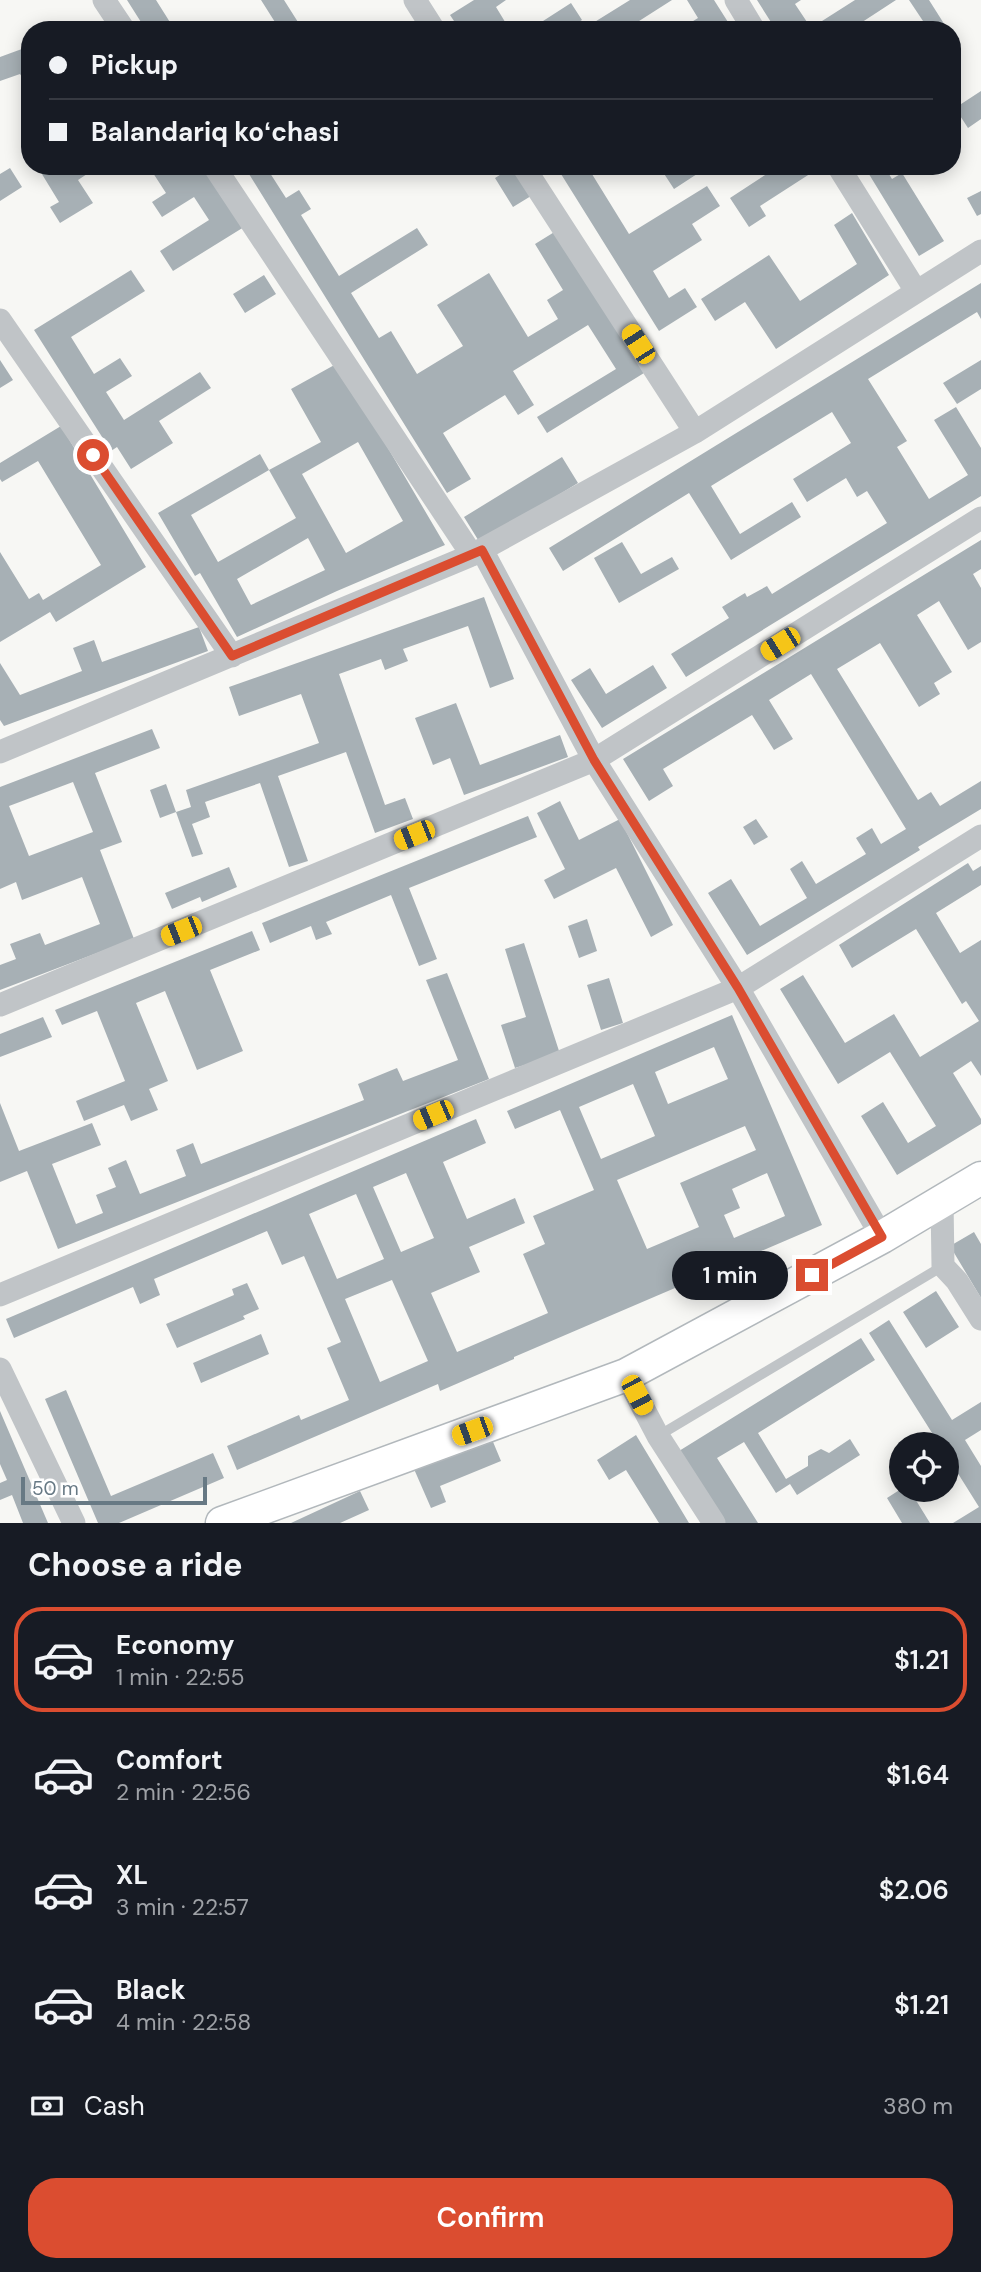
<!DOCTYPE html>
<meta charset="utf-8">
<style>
:root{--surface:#171b24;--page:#20242c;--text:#f1f3f6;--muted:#9ea1a6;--line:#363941;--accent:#db4d30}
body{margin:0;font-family:"DM Sans",sans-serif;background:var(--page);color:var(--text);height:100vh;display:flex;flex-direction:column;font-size:26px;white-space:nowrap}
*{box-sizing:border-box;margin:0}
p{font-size:23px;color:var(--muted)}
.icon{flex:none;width:38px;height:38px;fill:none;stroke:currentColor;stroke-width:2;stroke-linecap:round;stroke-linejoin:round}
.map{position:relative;height:1523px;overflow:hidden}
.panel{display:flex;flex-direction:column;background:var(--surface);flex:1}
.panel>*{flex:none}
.top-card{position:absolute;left:21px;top:21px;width:940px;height:154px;border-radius:28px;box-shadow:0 4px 18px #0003;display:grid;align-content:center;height:154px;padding:0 28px;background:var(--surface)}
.tools{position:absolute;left:889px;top:1432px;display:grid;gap:14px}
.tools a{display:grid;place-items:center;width:70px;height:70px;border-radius:50%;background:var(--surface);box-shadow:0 4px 18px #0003;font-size:35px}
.scale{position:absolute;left:21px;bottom:18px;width:186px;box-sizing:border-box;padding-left:7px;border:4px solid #677984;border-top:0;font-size:19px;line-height:24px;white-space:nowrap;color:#677984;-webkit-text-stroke:5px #fff;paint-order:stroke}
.end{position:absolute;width:32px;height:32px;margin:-16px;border:9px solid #db4d30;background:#fff;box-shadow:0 0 0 4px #fff}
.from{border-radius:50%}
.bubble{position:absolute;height:49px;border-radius:24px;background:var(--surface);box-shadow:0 4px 18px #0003;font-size:23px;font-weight:600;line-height:49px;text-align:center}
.car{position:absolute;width:21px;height:42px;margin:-21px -10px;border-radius:9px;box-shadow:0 0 5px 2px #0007;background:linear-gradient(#f5c518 24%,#345 0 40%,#f5c518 0 76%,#345 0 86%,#f5c518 0)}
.top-card b{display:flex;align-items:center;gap:24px;height:66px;font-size:26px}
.top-card b+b{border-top:2px solid var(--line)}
.top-card i{width:18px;height:18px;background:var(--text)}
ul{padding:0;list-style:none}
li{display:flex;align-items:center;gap:21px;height:105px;margin:0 14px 10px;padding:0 14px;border:4px solid transparent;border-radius:28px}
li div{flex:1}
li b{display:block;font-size:26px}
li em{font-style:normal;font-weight:600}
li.on{border-color:var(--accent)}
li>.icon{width:63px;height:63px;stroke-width:1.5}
h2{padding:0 28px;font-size:32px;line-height:84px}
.pay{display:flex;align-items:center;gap:18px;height:77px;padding:0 28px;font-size:26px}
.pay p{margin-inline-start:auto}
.cta{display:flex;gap:14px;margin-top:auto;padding:14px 28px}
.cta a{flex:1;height:80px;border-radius:28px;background:var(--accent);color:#fff;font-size:28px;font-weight:600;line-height:80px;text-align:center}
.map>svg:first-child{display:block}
</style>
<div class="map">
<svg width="981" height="1523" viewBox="0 0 981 1523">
<rect width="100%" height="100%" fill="#f7f7f4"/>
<!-- building -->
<path fill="#a7b0b5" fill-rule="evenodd" d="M 127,0 L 156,0 L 173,27 L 169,30 L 146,30 Z
M 261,0 L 284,0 L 303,30 L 280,30 Z
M 474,0 L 506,0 L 496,7 L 510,30 L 460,30 L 450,15 Z
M 630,0 L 672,0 L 625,30 L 598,30 L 593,23 Z
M 687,0 L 714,0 L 733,30 L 687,30 L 685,26 L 698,18 Z
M 757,0 L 801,0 L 795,4 L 811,28 L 855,0 L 896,0 L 850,30 L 776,30 Z
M 909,0 L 929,0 L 948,30 L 929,30 Z
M 571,3 L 582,20 L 566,30 L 529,30 Z
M 30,46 L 30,89 L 20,74 L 0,81 L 0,57 Z
M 981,91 L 981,119 L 968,128 L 955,108 Z
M 37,166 L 99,166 L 78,180 L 93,203 L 60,223 L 50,207 L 59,202 Z
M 164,166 L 206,166 L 244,227 L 173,271 L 160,251 L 209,220 L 194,197 L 162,217 L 152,202 L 166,193 L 153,173 Z
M 244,166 L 273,166 L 268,170 L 286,198 L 299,190 L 311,209 L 301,215 L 339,276 L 417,228 L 428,245 L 351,293 L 379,338 L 391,331 L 417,374 L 463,346 L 437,305 L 489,273 L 528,337 L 558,319 L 547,300 L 563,290 L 535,244 L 556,231 L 644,373 L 547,433 L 537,417 L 616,369 L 588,325 L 513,371 L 534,405 L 518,415 L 505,395 L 443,433 L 471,479 L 447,493 Z
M 556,166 L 587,166 L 629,234 L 707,186 L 720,206 L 692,224 L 702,240 L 653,271 L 669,298 L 685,288 L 697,307 L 659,331 Z
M 659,166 L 692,166 L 697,174 L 674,189 Z
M 779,166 L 819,168 L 760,206 L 766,216 L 749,227 L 730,198 Z
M 864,166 L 884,166 L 892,179 L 902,173 L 944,241 L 919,256 Z
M 513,167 L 531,196 L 513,207 L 495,178 Z
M 10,168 L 22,187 L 0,201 L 0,174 Z
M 981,191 L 981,214 L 977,216 L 967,198 Z
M 852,213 L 889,275 L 776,349 L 745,302 L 715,321 L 701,299 L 769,255 L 800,301 L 857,264 L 834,225 Z
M 131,270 L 145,291 L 71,337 L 94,374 L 120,358 L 132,376 L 106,392 L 124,420 L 200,372 L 211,388 L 159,421 L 173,443 L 131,469 L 117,447 L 111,451 L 34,330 Z
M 264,275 L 276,294 L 245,313 L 233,294 Z
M 981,283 L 981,319 L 977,312 L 868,379 L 907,441 L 897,447 L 929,499 L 968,475 L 934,420 L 956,407 L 981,448 L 981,496 L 686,677 L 671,654 L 729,618 L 722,607 L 745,593 L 747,597 L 767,586 L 772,594 L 887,523 L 867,491 L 857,497 L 846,478 L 807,502 L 793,479 L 851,443 L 832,412 L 711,486 L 740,534 L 792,502 L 801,517 L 731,560 L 689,493 L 563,571 L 549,548 Z
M 0,360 L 13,380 L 0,388 Z
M 981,360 L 981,389 L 957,404 L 943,383 Z
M 338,363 L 445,545 L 337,591 L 237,637 L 200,573 L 195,576 L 158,513 L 260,454 L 269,470 L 191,515 L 218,562 L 296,518 L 269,470 L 321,442 L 291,389 ZM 358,442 L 403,521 L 346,553 L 302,474 ZM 308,538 L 325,570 L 251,605 L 237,579 Z
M 61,426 L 146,567 L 56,622 L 50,612 L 0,642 L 0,552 L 29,599 L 39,593 L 43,600 L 101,565 L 38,461 L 2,482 L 0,479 L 0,463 Z
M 562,457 L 578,483 L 480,543 L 464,517 Z
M 981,540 L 981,569 L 973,574 L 981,588 L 981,642 L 968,650 L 939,601 L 917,615 L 952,672 L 934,683 L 940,694 L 919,707 L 880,643 L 837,669 L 918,800 L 931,792 L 940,806 L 981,781 L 981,809 L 918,847 L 920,850 L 747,955 L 708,893 L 731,879 L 760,926 L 807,898 L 790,869 L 802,861 L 816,884 L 866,854 L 856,838 L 872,828 L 881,844 L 906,829 L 811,674 L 769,700 L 793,739 L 774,750 L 752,715 L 663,769 L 673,786 L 649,801 L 623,759 Z
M 622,542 L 641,574 L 672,557 L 679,569 L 619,603 L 594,558 Z
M 484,597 L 514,679 L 490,688 L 468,626 L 403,649 L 408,661 L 385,670 L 381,659 L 339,674 L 385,805 L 405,798 L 413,819 L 375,833 L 346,752 L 278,776 L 308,861 L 289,867 L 260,783 L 205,802 L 210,817 L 192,824 L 203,854 L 192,857 L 176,812 L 191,807 L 186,790 L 319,743 L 301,694 L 239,716 L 229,687 Z
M 199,627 L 208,651 L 4,726 L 0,720 L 0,663 L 20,695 L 82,671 L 73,648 L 94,640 L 102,662 Z
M 653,665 L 667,688 L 602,728 L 571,680 L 590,668 L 606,694 Z
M 456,703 L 480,765 L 560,735 L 568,757 L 464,795 L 450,758 L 433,765 L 415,718 Z
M 152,729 L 160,748 L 95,773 L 122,842 L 100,850 L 134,939 L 0,990 L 0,965 L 16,959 L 10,944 L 40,933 L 45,945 L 100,924 L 82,877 L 22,900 L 16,882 L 0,889 L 0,787 ZM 73,782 L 93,832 L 29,856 L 9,806 Z
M 166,784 L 176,812 L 160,818 L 150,790 Z
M 560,801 L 579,840 L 620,819 L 673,925 L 651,937 L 616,868 L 554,899 L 544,880 L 565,869 L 537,813 Z
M 528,816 L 537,837 L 409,888 L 437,959 L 419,966 L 391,895 L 326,922 L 332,934 L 316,940 L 311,926 L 270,943 L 262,923 Z
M 756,819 L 768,837 L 754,845 L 743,827 Z
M 968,863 L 973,871 L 981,866 L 981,885 L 936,913 L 960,953 L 981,940 L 981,1076 L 971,1061 L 953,1073 L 981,1119 L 981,1124 L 897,1175 L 861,1116 L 883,1102 L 908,1143 L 936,1126 L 890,1052 L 838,1084 L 780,989 L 803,975 L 845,1043 L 894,1014 L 920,1057 L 979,1021 L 966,1001 L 962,1004 L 916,929 L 852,968 L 839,945 Z
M 229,867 L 237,887 L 202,902 L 200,897 L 172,909 L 165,893 Z
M 587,919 L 597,951 L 579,958 L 568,926 Z
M 252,931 L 260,950 L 210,970 L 243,1051 L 197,1070 L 165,991 L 136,1003 L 168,1081 L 149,1089 L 158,1110 L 131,1121 L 124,1105 L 84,1121 L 76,1101 L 125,1081 L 97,1011 L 62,1025 L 55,1010 Z
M 524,943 L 560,1054 L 515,1068 L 501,1025 L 526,1017 L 505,949 Z
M 447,973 L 489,1079 L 58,1249 L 27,1171 L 0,1182 L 0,1103 L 19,1151 L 92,1123 L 101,1145 L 52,1164 L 76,1224 L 103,1213 L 96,1195 L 116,1187 L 108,1168 L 126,1160 L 140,1194 L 186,1176 L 176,1150 L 193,1143 L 201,1164 L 364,1100 L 358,1084 L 397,1068 L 403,1081 L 458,1060 L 426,980 Z
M 609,978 L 623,1023 L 601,1030 L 587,985 Z
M 732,1015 L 822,1225 L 514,1357 L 514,1359 L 440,1391 L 438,1384 L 237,1470 L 227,1446 L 299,1415 L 301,1420 L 349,1400 L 327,1348 L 341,1342 L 304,1256 L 282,1265 L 267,1231 L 154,1279 L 160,1295 L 140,1304 L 133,1287 L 14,1338 L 6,1319 L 476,1119 L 486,1143 L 443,1162 L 467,1219 L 515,1198 L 525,1223 L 469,1247 L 480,1272 L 431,1293 L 457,1352 L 548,1313 L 523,1254 L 545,1244 L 533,1216 L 594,1190 L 560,1110 L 515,1129 L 507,1111 ZM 714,1047 L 728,1079 L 668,1104 L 655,1072 ZM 633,1084 L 655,1136 L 601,1159 L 579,1107 ZM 745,1126 L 756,1150 L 680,1183 L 699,1227 L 647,1249 L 617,1180 ZM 406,1173 L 434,1238 L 401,1252 L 373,1187 ZM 767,1173 L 785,1216 L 734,1238 L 724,1215 L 740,1208 L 732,1189 ZM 356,1194 L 384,1259 L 337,1279 L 309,1214 ZM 392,1280 L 428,1361 L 380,1382 L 345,1299 Z
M 43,1017 L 52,1037 L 0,1057 L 0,1034 Z
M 974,1232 L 981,1244 L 981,1298 L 950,1246 Z
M 247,1283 L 259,1309 L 243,1316 L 245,1319 L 177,1348 L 166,1324 L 234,1295 L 232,1289 Z
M 936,1291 L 959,1327 L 926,1348 L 903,1312 Z
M 889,1320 L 952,1420 L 981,1402 L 981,1430 L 965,1440 L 981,1466 L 981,1523 L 953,1523 L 979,1507 L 947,1456 L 947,1444 L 939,1444 L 869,1333 Z
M 261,1334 L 269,1354 L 201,1383 L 193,1363 Z
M 861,1338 L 875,1360 L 758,1433 L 786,1479 L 808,1466 L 808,1456 L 821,1449 L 829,1453 L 850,1439 L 860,1455 L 797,1495 L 790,1484 L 776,1493 L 744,1442 L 717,1458 L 758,1523 L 724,1523 L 679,1451 Z
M 66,1390 L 111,1496 L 213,1453 L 224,1478 L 119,1523 L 98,1523 L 45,1399 Z
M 0,1411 L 48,1523 L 23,1523 L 12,1495 L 0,1500 L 0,1483 L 7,1480 L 0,1464 Z
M 636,1435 L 689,1523 L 659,1523 L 626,1470 L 609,1480 L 597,1460 Z
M 491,1437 L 501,1461 L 440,1486 L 446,1502 L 431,1508 L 414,1469 Z
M 901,1489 L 909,1489 L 930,1523 L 902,1523 L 887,1498 Z
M 360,1491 L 369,1510 L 340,1523 L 291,1523 Z"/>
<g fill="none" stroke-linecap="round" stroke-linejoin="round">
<defs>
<path id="secondary" d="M 222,1523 L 626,1375 L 882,1237 L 981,1178"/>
</defs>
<!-- secondary casing -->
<use href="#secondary" stroke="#b2b8bc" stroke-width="35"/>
<!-- lane -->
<path stroke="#c0c4c7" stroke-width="10" d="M 658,1436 L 943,1266"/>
<!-- street -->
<path stroke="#c0c4c7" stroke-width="23" d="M 104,0 L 124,30
M 415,0 L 434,30
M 736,0 L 754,30
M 214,166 L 472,555
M 523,166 L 695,432
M 838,166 L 916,291
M 0,320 L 232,656
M 482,550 L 594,760 L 738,988 L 882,1237
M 0,752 L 472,555 L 695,432 L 981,251
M 0,1005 L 594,760 L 981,518
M 942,1201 L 943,1266 L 957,1281 L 981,1319
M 0,1295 L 738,988 L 981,836
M 0,1369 L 74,1523
M 626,1375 L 658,1436 L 714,1523"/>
<!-- secondary -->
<use href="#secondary" stroke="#fff" stroke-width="32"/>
</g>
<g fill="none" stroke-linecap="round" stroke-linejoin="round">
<!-- route -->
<path stroke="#db4d30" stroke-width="9" d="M 93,455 L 232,656 L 482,550 L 594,760 L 738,988 L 882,1237 L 812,1275"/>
</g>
</svg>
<div class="tools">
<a><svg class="icon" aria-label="locate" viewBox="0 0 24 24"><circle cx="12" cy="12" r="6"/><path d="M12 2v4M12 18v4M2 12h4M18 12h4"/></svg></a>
</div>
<div class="scale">50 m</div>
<i class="end from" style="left:93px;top:455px"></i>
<i class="end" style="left:812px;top:1275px"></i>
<div class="bubble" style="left:672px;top:1251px;width:116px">1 min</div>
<i class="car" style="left:638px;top:344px;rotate:327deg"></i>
<i class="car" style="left:780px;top:644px;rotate:238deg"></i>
<i class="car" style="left:414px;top:835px;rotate:248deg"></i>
<i class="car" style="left:181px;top:931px;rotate:248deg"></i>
<i class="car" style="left:433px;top:1115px;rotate:247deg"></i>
<i class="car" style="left:637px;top:1395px;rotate:152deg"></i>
<i class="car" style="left:472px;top:1431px;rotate:250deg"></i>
<div class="top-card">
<b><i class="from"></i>Pickup</b>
<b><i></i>Balandariq koʻchasi</b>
</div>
</div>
<section class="panel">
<h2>Choose a ride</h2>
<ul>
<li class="on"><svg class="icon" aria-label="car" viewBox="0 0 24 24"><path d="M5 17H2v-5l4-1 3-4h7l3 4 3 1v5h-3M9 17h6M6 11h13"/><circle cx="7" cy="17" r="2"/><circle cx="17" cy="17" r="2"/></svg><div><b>Economy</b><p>1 min · 22:55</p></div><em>$1.21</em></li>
<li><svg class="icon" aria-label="car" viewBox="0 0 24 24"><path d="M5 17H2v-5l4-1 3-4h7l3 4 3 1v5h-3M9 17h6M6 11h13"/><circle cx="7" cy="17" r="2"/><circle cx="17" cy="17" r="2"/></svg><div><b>Comfort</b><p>2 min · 22:56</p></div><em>$1.64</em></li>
<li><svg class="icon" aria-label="car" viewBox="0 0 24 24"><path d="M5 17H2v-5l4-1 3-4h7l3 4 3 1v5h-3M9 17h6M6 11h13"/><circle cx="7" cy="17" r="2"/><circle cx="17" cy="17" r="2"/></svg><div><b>XL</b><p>3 min · 22:57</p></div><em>$2.06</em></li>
<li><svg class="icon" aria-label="car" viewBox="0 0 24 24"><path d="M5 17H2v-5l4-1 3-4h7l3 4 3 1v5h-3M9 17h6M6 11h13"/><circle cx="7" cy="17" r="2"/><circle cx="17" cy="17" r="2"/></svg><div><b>Black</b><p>4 min · 22:58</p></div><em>$1.21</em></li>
</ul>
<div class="pay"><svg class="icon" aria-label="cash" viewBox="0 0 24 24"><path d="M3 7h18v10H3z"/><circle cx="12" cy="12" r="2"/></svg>Cash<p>380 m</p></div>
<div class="cta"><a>Confirm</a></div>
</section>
